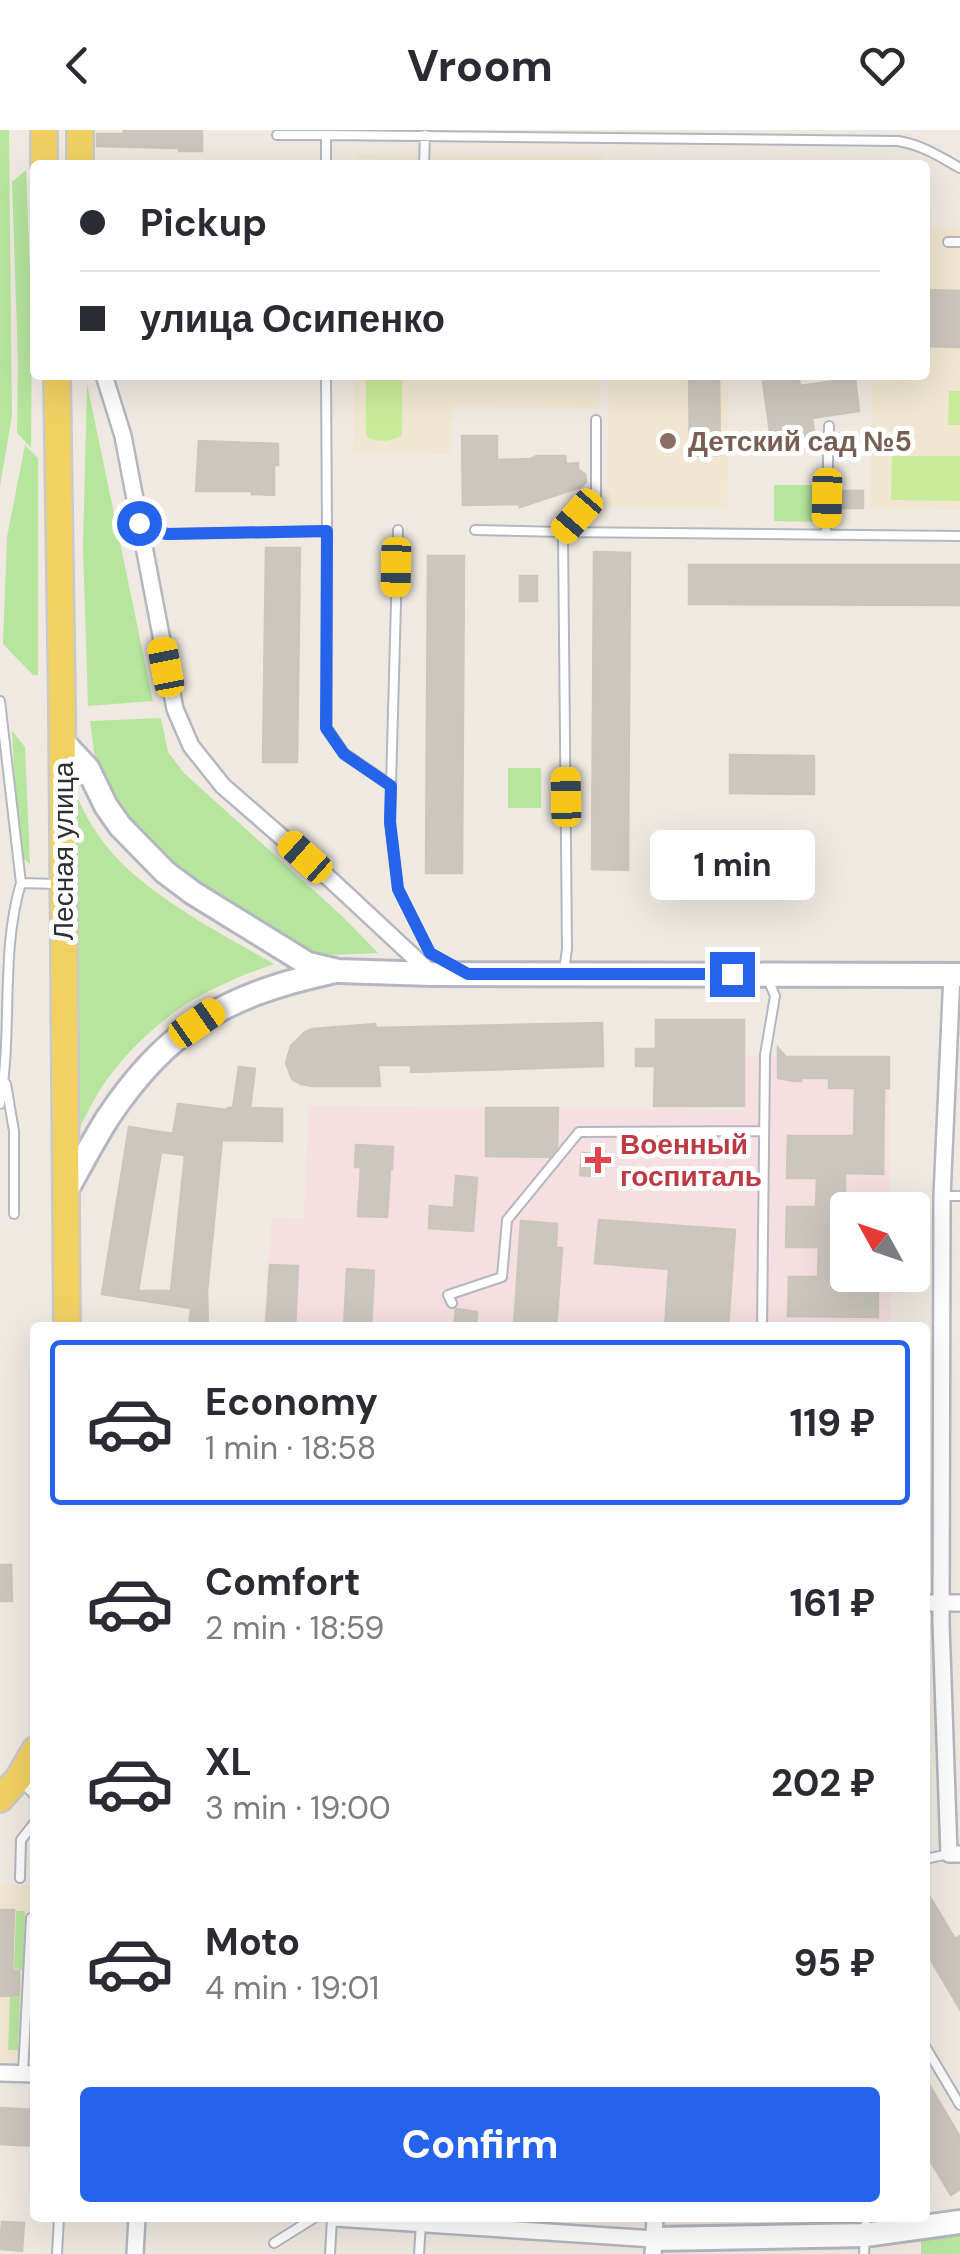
<!DOCTYPE html>
<meta charset="utf-8">
<style>
:root{--surface:#fff;--page:#f2f2f3;--text:#2b2b33;--muted:#7c7c81;--line:#e1e1e2;--accent:#2563eb}
body{margin:0;font-family:"DM Sans",sans-serif;background:var(--page);color:var(--text);height:100vh;display:flex;flex-direction:column;font-size:38px;white-space:nowrap}
*{box-sizing:border-box;margin:0}
p{font-size:32px;color:var(--muted)}
.icon{flex:none;width:55px;height:55px;fill:none;stroke:currentColor;stroke-width:2;stroke-linecap:round;stroke-linejoin:round}
.map{position:relative;flex:1;overflow:hidden}
.side{position:absolute;left:30px;top:1192px;width:900px;height:900px;display:flex;flex-direction:column;background:var(--surface);border-radius:10px;box-shadow:0 10px 40px #0002}
.side>*{flex:none}
.guide{position:absolute;left:30px;top:30px;width:900px;height:220px;border-radius:10px;box-shadow:0 10px 40px #0002;display:grid;align-content:center;height:220px;padding:0 50px;background:var(--surface)}
.needle{width:65px;rotate:310deg}
.controls{position:absolute;left:830px;top:1062px;display:grid;gap:20px}
.controls a{display:grid;place-items:center;width:100px;height:100px;border-radius:10px;background:var(--surface);box-shadow:0 10px 40px #0002;font-size:50px}
.end{position:absolute;width:45px;height:45px;margin:-22px;border:12px solid #2563eb;background:#fff;box-shadow:0 0 0 5px #fff}
.from{border-radius:50%}
.bubble{position:absolute;height:70px;border-radius:10px;background:var(--surface);box-shadow:0 10px 40px #0002;font-size:32px;font-weight:700;line-height:70px;text-align:center}
.car{position:absolute;width:30px;height:60px;margin:-30px -15px;border-radius:12px;box-shadow:0 0 8px 2px #0007;background:linear-gradient(#f5c518 24%,#345 0 40%,#f5c518 0 76%,#345 0 86%,#f5c518 0)}
.guide b{display:flex;align-items:center;gap:35px;height:95px;font-size:38px}
.guide b+b{border-top:2px solid var(--line)}
.guide i{width:25px;height:25px;background:var(--text)}
ul{padding:18px 0 0;list-style:none}
li{display:flex;align-items:center;gap:30px;height:165px;margin:0 20px 15px;padding:0 30px;border:5px solid transparent;border-radius:10px}
li div{flex:1}
li b{display:block;font-size:38px}
li em{font-style:normal;font-weight:700}
li.on{border-color:var(--accent)}
li>.icon{width:90px;height:90px;stroke-width:1.5}
.button{display:flex;gap:20px;margin-top:auto;padding:20px 50px}
.button a{flex:1;height:115px;border-radius:10px;background:var(--accent);color:#fff;font-size:40px;font-weight:700;line-height:115px;text-align:center}
header{display:flex;justify-content:space-between;align-items:center;height:130px;padding:0 50px;background:var(--surface);font-size:45px;font-weight:700}
.map>svg:first-child{display:block}
</style>
<header><svg class="icon" aria-label="back" viewBox="0 0 24 24"><path d="M15 5l-7 7 7 7"/></svg>Vroom<svg class="icon" aria-label="heart" viewBox="0 0 24 24"><path d="M12 20l-8-8c-3-5 5-10 8-4 3-6 11-1 8 4z"/></svg></header>
<div class="map">
<svg width="960" height="2124" viewBox="0 0 960 2124">
<rect width="100%" height="100%" fill="#efe9e1"/>
<!-- education -->
<path fill="#f0e6d1" d="M 357,24 L 603,26 L 602,35 L 356,35 Z
M 925,97 L 960,98 L 960,380 L 870,379 L 872,245 L 925,245 Z
M 354,245 L 600,245 L 599,278 L 452,276 L 451,324 L 353,323 Z
M 609,245 L 729,245 L 727,378 L 607,377 Z
M 0,1754 L 35,1756 L 35,1933 L 0,1931 Z"/>
<!-- medical -->
<path fill="#f5dfe0" d="M 765,925 L 889,927 L 890,1080 L 848,1080 L 848,1145 L 890,1145 L 891,1197 L 263,1198 L 272,1088 L 304,1089 L 309,976 L 743,980 L 744,926 Z"/>
<!-- green -->
<path fill="#b6e59e" d="M 0,0 L 9,0 L 12,286 L 0,356 Z
M 26,40 L 32,193 L 31,318 L 17,303 L 18,233 L 12,52 Z
M 87,254 L 153,571 L 88,576 L 83,417 Z
M 25,315 L 38,328 L 38,545 L 33,545 L 3,514 L 7,407 Z
M 774,355 L 816,355 L 815,392 L 774,391 Z
M 161,588 L 168,622 L 184,643 L 342,786 L 378,823 L 325,825 L 301,818 L 239,782 L 177,740 L 137,701 L 102,654 L 95,628 L 90,591 Z
M 12,601 L 25,617 L 30,734 L 24,729 L 18,713 Z
M 508,638 L 541,638 L 541,678 L 508,678 Z
M 76,665 C 83,679 90,694 99,706 C 134,759 220,803 274,834 C 257,840 240,846 224,854 C 176,874 130,915 101,958 C 93,971 86,985 79,999 Z
M 16,1781 L 25,1781 L 23,1840 L 14,1839 Z
M 10,1866 L 20,1867 L 18,1920 L 8,1920 Z
M 960,2099 L 960,2124 L 921,2124 L 921,2103 Z"/>
<!-- pitch -->
<path fill="#c9ec9a" d="M 366,245 L 402,245 L 402,305 C 393,312 375,313 366,306 Z
M 949,261 L 960,261 L 960,295 L 948,295 Z
M 892,326 L 960,326 L 960,371 L 891,370 Z"/>
<!-- building -->
<path fill="#cbc7bf" stroke="#cbc5ba" stroke-width="2.5" fill-rule="evenodd" d="M 124,0 L 202,0 L 202,21 L 179,21 L 179,18 L 97,16 L 97,4 L 123,4 Z
M 925,160 L 960,161 L 960,217 L 925,216 Z
M 689,245 L 719,245 L 720,325 L 690,326 Z
M 762,245 L 798,245 L 800,256 L 855,248 L 859,281 L 812,288 L 816,317 L 773,324 Z
M 462,306 L 497,306 L 497,330 L 530,329 L 537,326 L 565,326 L 566,334 L 578,333 L 578,340 L 585,344 L 586,352 L 581,357 L 520,377 L 520,374 L 463,375 Z
M 199,311 L 278,314 L 278,335 L 274,335 L 274,365 L 252,364 L 252,361 L 196,361 Z
M 835,361 L 863,361 L 863,378 L 834,378 Z
M 266,418 L 300,418 L 297,632 L 263,632 Z
M 594,422 L 630,423 L 628,740 L 592,739 Z
M 428,426 L 464,426 L 462,743 L 426,743 Z
M 689,435 L 960,435 L 960,475 L 689,474 Z
M 520,446 L 537,446 L 537,471 L 520,471 Z
M 730,625 L 814,626 L 814,664 L 730,663 Z
M 656,890 L 744,890 L 744,976 L 654,976 L 655,936 L 636,936 L 636,919 L 656,919 Z
M 602,893 L 603,936 L 411,942 L 411,935 L 378,935 L 380,956 L 313,956 L 301,954 L 292,949 L 286,933 L 291,916 L 305,902 L 313,899 L 375,894 L 376,898 Z
M 778,918 L 786,927 L 889,927 L 889,958 L 884,958 L 883,1044 L 845,1043 L 845,1068 L 872,1068 L 872,1080 L 848,1080 L 845,1150 L 878,1150 L 878,1187 L 788,1186 L 789,1147 L 818,1147 L 819,1117 L 786,1117 L 787,1077 L 816,1077 L 817,1048 L 787,1048 L 788,1006 L 854,1006 L 855,958 L 829,958 L 829,948 L 801,948 L 801,951 L 794,951 L 778,948 Z
M 239,937 L 255,939 L 250,978 L 282,979 L 282,1011 L 222,1010 L 207,1162 L 208,1198 L 189,1198 L 191,1178 L 102,1164 L 129,997 L 173,1004 L 178,974 L 227,980 L 228,978 L 233,978 ZM 161,1022 L 185,1025 L 171,1161 L 138,1161 Z
M 486,978 L 558,978 L 557,1017 L 549,1027 L 486,1026 Z
M 356,1015 L 393,1017 L 392,1039 L 390,1039 L 387,1087 L 358,1086 L 361,1037 L 355,1037 Z
M 582,1023 L 596,1024 L 595,1046 L 580,1045 Z
M 456,1046 L 477,1048 L 473,1101 L 429,1098 L 430,1076 L 454,1078 Z
M 599,1090 L 735,1100 L 728,1198 L 665,1198 L 669,1139 L 595,1133 Z
M 521,1091 L 557,1094 L 556,1118 L 562,1118 L 556,1198 L 514,1198 Z
M 270,1135 L 298,1136 L 295,1198 L 266,1198 Z
M 347,1139 L 374,1141 L 371,1198 L 344,1198 Z
M 456,1179 L 477,1182 L 476,1198 L 454,1198 Z
M 0,1435 L 11,1435 L 12,1471 L 0,1471 Z
M 925,1759 L 955,1809 L 960,1806 L 960,1879 L 925,1820 Z
M 0,1780 L 14,1780 L 12,1841 L 19,1841 L 19,1865 L 0,1866 Z
M 925,1948 L 960,2007 L 960,2059 L 951,2065 L 925,2022 Z
M 0,1978 L 35,1980 L 35,2016 L 0,2014 Z
M 2,2092 L 24,2093 L 22,2121 L 0,2119 Z"/>
<g fill="none" stroke-linecap="round" stroke-linejoin="round">
<defs>
<path id="lane" d="M 277,5 L 326,5
M 326,35 L 326,5 L 898,11 C 922,15 939,26 960,38
M 424,35 L 425,5
M 948,112 L 960,112
M 144,396 L 150,401 L 168,404 L 327,401 L 326,245
M 398,400 L 390,692 L 398,759 L 430,823 L 455,837
M 475,400 L 563,402 L 596,365 L 596,290
M 327,401 L 327,598 L 344,623 L 391,655
M 826,404 L 829,296
M 0,571 L 21,753 L 57,754
M 564,840 L 567,819 L 563,402 L 960,406
M 6,954 L 14,1001 L 14,1084
M 0,974 C 13,902 0,822 21,753
M 942,1066 L 960,1066
M 452,1173 L 448,1165 L 502,1147 L 507,1090 L 579,1002 L 764,1001
M 762,1198 L 765,925 L 775,866 L 768,849
M 21,1651 L 35,1666
M 925,1729 L 949,1724
M 20,1748 L 21,1710 L 35,1692
M 925,1916 L 960,1975
M 23,1943 L 31,1788
M 274,2113 L 314,2088
M 57,2124 L 59,2088
M 330,2124 L 332,2089
M 419,2124 L 421,2094
M 864,2124 L 866,2088"/>
<path id="street" d="M 104,245 L 123,306 L 175,579 L 191,616 L 223,656 L 330,749 L 432,844
M 952,844 L 942,1066 L 941,1494 L 949,1724 L 960,1724
M 925,1473 L 960,1473
M 0,1943 L 35,1944
M 335,2088 L 654,2109
M 135,2124 L 137,2088
M 653,2124 L 655,2088"/>
<path id="secondary" d="M 62,611 L 88,639 L 106,676 L 120,696 L 165,742 L 193,763 L 308,834 L 338,841 L 432,844 L 960,845
M 65,1063 C 79,1038 92,1013 107,989 C 167,898 226,865 331,842
M 654,2109 L 865,2105 L 960,2092"/>
<path id="primary" d="M 44,35 L 44,0
M 80,35 L 80,0
M 57,245 L 62,577 L 67,1198
M 0,1669 L 18,1649 L 35,1620"/>
</defs>
<!-- lane casing -->
<use href="#lane" stroke="#b4b7c1" stroke-width="12"/>
<!-- street casing -->
<use href="#street" stroke="#b4b7c1" stroke-width="20"/>
<!-- secondary casing -->
<use href="#secondary" stroke="#b4b7c1" stroke-width="28"/>
<!-- primary casing -->
<use href="#primary" stroke="#c9c9c9" stroke-width="30"/>
<!-- lane -->
<use href="#lane" stroke="#fff" stroke-width="8"/>
<!-- street -->
<use href="#street" stroke="#fff" stroke-width="15"/>
<!-- secondary -->
<use href="#secondary" stroke="#fff" stroke-width="22"/>
<!-- primary -->
<use href="#primary" stroke="#f2d163" stroke-width="25"/>
</g>
<g fill="none" stroke-linecap="round" stroke-linejoin="round">
<!-- route -->
<path stroke="#2563eb" stroke-width="12" d="M 139,393 L 150,401 L 168,404 L 327,401 L 326,598 L 344,624 L 391,656 L 390,692 L 398,759 L 430,823 L 468,844 L 732,844"/>
</g>
<!-- markers -->
<circle fill="#8d6e63" stroke="#fff" stroke-width="4" cx="668" cy="311" r="10"/>
<path fill="#e0444e" stroke="#fff" stroke-width="4" d="M593 1015h10v10h10v10h-10v10h-10v-10h-10v-10h10z"/>
<g text-anchor="middle" stroke-width="10" stroke-linejoin="round" paint-order="stroke">
<!-- education labels -->
<g font-size="28" font-weight="bold" fill="#785e54" stroke="#fff" text-anchor="start">
<text x="688" y="321">Детский сад №5</text>
</g>
<!-- street labels -->
<g font-size="28" fill="#2e2e2e" stroke="#fff">
<text transform="translate(63 721) rotate(-90)" y="10">Лесная улица</text>
</g>
<!-- health labels -->
<g font-size="28" font-weight="bold" fill="#be3a42" stroke="#fff" text-anchor="start">
<text x="620" y="1024">Военный<tspan x="620" dy="32">госпиталь</tspan></text>
</g>
</g>
</svg>
<div class="controls">
<a><svg class="needle" viewBox="-14 -14 28 28"><path d="M0-13l5 13h-10z" fill="#e53935"/><path d="M0 13l5-13h-10z" fill="#7c7c81"/></svg></a>
</div>
<i class="end from" style="left:139px;top:393px"></i>
<i class="end" style="left:732px;top:844px"></i>
<div class="bubble" style="left:650px;top:700px;width:165px">1 min</div>
<i class="car" style="left:827px;top:368px;rotate:181deg"></i>
<i class="car" style="left:577px;top:386px;rotate:221deg"></i>
<i class="car" style="left:396px;top:437px;rotate:181deg"></i>
<i class="car" style="left:166px;top:537px;rotate:349deg"></i>
<i class="car" style="left:566px;top:667px;rotate:359deg"></i>
<i class="car" style="left:305px;top:727px;rotate:312deg"></i>
<i class="car" style="left:197px;top:893px;rotate:55deg"></i>
<div class="guide">
<b><i class="from"></i>Pickup</b>
<b><i></i>улица Осипенко</b>
</div>
<section class="side">
<ul>
<li class="on"><svg class="icon" aria-label="car" viewBox="0 0 24 24"><path d="M5 17H2v-5l4-1 3-4h7l3 4 3 1v5h-3M9 17h6M6 11h13"/><circle cx="7" cy="17" r="2"/><circle cx="17" cy="17" r="2"/></svg><div><b>Economy</b><p>1 min · 18:58</p></div><em>119 ₽</em></li>
<li><svg class="icon" aria-label="car" viewBox="0 0 24 24"><path d="M5 17H2v-5l4-1 3-4h7l3 4 3 1v5h-3M9 17h6M6 11h13"/><circle cx="7" cy="17" r="2"/><circle cx="17" cy="17" r="2"/></svg><div><b>Comfort</b><p>2 min · 18:59</p></div><em>161 ₽</em></li>
<li><svg class="icon" aria-label="car" viewBox="0 0 24 24"><path d="M5 17H2v-5l4-1 3-4h7l3 4 3 1v5h-3M9 17h6M6 11h13"/><circle cx="7" cy="17" r="2"/><circle cx="17" cy="17" r="2"/></svg><div><b>XL</b><p>3 min · 19:00</p></div><em>202 ₽</em></li>
<li><svg class="icon" aria-label="car" viewBox="0 0 24 24"><path d="M5 17H2v-5l4-1 3-4h7l3 4 3 1v5h-3M9 17h6M6 11h13"/><circle cx="7" cy="17" r="2"/><circle cx="17" cy="17" r="2"/></svg><div><b>Moto</b><p>4 min · 19:01</p></div><em>95 ₽</em></li>
</ul>
<div class="button"><a>Confirm</a></div>
</section>
</div>
